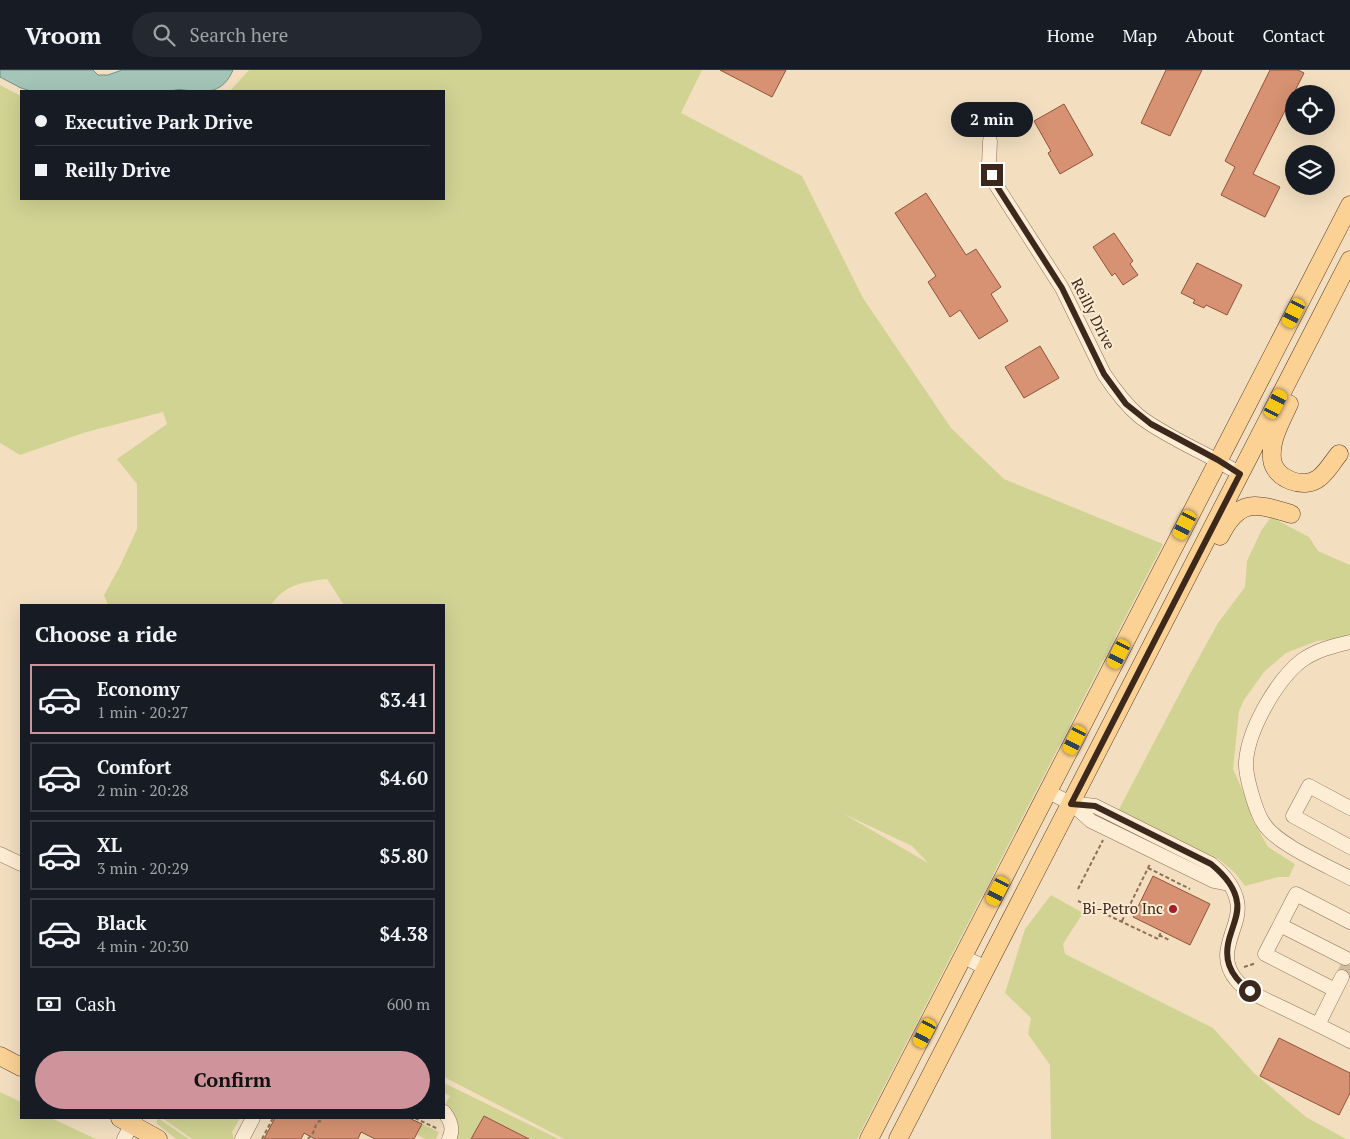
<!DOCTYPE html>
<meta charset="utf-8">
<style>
:root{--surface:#171b24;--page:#242831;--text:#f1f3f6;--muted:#9ea1a6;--line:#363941;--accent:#cf939c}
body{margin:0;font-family:"PT Serif",serif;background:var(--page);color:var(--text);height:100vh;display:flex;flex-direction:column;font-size:19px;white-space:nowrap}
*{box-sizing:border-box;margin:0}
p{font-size:16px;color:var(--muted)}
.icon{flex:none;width:28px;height:28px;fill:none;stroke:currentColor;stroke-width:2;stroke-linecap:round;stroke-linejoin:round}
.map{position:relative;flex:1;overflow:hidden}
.panel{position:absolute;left:20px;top:534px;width:425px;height:515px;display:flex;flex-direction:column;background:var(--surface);border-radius:0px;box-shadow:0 5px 20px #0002}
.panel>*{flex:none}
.banner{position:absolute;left:20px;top:20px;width:425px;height:110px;border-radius:0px;box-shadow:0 5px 20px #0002;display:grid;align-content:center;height:110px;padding:0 15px;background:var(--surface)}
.tools{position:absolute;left:1285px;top:15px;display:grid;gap:10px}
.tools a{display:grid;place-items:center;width:50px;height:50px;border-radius:50%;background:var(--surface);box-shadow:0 5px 20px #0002;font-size:25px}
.end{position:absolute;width:22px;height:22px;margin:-11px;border:6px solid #3d291c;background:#fff;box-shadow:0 0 0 2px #fff}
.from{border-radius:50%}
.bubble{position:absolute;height:35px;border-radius:18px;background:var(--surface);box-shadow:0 5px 20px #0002;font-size:16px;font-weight:600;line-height:35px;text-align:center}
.car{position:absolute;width:15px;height:30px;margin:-15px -8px;border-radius:6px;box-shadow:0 0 4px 1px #0007;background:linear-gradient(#f5c518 24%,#345 0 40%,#f5c518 0 76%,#345 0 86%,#f5c518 0)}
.banner b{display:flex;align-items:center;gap:18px;height:48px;font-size:19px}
.banner b+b{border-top:1px solid var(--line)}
.banner i{width:12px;height:12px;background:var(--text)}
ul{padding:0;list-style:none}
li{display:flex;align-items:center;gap:15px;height:70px;margin:0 10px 8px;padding:0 5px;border:2px solid var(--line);border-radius:0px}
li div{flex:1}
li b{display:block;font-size:19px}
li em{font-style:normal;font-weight:600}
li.selected{border-color:var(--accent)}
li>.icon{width:45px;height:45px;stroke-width:1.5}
h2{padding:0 15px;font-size:22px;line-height:60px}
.pay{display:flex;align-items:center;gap:12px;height:55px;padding:0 15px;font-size:19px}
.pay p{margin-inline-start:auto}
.action{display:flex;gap:10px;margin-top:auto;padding:10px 15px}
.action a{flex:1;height:58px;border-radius:30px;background:var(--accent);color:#111;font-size:20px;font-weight:600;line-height:58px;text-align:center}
header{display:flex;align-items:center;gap:30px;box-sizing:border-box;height:70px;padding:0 25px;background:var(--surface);border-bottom:1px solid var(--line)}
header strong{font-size:24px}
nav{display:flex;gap:28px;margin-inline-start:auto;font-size:18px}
.search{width:350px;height:45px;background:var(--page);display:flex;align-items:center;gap:12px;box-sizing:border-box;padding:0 18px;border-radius:28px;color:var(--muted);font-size:19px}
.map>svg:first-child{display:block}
</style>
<header>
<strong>Vroom</strong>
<div class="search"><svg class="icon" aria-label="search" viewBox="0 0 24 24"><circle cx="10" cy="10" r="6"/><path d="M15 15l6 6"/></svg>Search here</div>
<nav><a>Home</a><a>Map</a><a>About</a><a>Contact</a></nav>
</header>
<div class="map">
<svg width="1350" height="1069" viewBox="0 0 1350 1069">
<rect width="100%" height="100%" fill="#f3dfc0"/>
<!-- green -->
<path fill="#d1d393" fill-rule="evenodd" d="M 249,0 L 702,0 L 681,43 L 802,106 L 863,228 L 951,358 L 1004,409 L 1163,474 L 857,1069 L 564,1069 L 444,1007 L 444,535 L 344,535 L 327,509 C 304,512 285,514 271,535 L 108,535 L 104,525 L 120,496 L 137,459 L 137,414 L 117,389 L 167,354 L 163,342 L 83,363 L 20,385 L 0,373 L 0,15 L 21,26 L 21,129 L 444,129 L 444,21 L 230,21 ZM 844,744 L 912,776 L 928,793 Z
M 1271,447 L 1309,467 L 1318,481 L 1350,495 L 1350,568 L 1317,571 L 1286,583 L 1264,602 L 1244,630 L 1239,641 L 1233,699 L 1249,735 L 1252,749 L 1268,777 L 1295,794 L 1289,807 L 1278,807 L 1245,816 L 1235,803 L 1220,790 L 1118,741 L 1191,602 L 1218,553 L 1245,517 L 1247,491 L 1261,461 Z
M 1051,825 L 1083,843 L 1063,874 L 1065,884 L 1213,958 L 1254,1003 L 1306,1047 L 1346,1069 L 1051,1069 L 1050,995 L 1028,964 L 1031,948 L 1005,923 L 1025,859 Z
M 444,1013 L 559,1069 L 529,1069 L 484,1046 L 471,1069 L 454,1069 L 456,1049 L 445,1034 L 450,1026 L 444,1023 Z
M 0,1022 L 21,1032 L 21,1048 L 51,1048 L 96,1069 L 0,1069 Z
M 158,1048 L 189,1069 L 176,1069 L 156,1053 Z
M 162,1048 L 240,1048 L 232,1062 L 234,1069 L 192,1069 Z
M 409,1048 L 439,1062 L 436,1069 L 425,1069 L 417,1065 L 422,1054 Z"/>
<!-- water -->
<path fill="#a4c5b8" stroke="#699485" d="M 0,0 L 93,0 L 98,5 L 108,5 L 122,0 L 233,0 C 225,19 211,24 191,21 C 183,20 179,18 172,21 L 31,21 L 21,18 L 0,7 Z"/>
<!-- building -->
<path fill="#d69272" stroke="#915339" d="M 720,0 L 786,0 L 772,27 Z
M 1166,0 L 1202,0 L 1170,66 L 1141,53 Z
M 1270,0 L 1298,0 L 1304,3 L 1253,104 L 1280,117 L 1265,147 L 1221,125 L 1235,97 L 1225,91 Z
M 1064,34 L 1093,85 L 1060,104 L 1048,83 L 1051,81 L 1034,51 Z
M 926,123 L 966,185 L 976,179 L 1001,217 L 991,224 L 1008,251 L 979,269 L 960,240 L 950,247 L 928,212 L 936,206 L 895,143 Z
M 1114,163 L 1133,191 L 1130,194 L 1138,205 L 1123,215 L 1115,203 L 1112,206 L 1093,177 Z
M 1197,193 L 1242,215 L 1227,245 L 1206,235 L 1204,238 L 1193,233 L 1195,230 L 1181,223 Z
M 1040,276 L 1059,308 L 1024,328 L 1005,297 Z
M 1153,806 L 1210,834 L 1190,875 L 1133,847 Z
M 1279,968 L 1350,1003 L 1350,1023 L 1339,1045 L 1260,1006 Z
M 484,1046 L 529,1069 L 471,1069 Z
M 275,1048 L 409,1048 L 422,1054 L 414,1069 L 375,1069 L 361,1062 L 358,1069 L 315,1069 L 304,1063 L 301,1069 L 264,1069 Z"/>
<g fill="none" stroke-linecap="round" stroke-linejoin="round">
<!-- minor-tunnel -->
<path stroke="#cfbb9f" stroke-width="14" stroke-dasharray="14 7" stroke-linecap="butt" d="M 1342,907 L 1350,892"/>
<defs>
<path id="minor" d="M 990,71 L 989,95 L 996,115 L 1062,218 L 1104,304 C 1114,319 1125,334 1139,346 C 1167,368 1209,384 1240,404
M 1350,572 C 1333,576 1316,580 1301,591 C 1276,611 1248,660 1246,692 C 1245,705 1256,743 1264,754 C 1278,775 1326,795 1350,808
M 1048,722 L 1071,733 L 1091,751 L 1214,811 L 1229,814
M 1071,733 L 1095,736 L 1211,794 C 1222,803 1234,816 1237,831 C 1243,858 1211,882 1238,912 C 1248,923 1267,930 1281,937 C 1304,948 1327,959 1350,971
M 1350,738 L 1309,716 L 1293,746 L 1350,777
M 0,784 L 21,794
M 1280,855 L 1345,888
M 964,887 L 986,898
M 1335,920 L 1265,884 L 1296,824 L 1350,852
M 1318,955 L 1342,907
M 444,1042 C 451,1051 454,1059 449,1069
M 124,1069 L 135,1048
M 242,1069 L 253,1048"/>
<path id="major" d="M 1289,334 C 1281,351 1270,370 1272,389 C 1274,409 1304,420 1319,408 C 1327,402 1333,391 1339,384
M 1220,466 C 1239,428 1255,433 1291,444
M 0,986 L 21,997
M 120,1048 L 158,1069
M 869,1069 L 1350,135
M 898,1069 L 1350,190"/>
</defs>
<!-- minor casing -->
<use href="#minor" stroke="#8f6f56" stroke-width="15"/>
<!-- major casing -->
<use href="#major" stroke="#5c3d2b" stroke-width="19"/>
<!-- path -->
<path stroke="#8f6f56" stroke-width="2" stroke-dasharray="4 2.5" stroke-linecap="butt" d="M 1148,798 L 1190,819
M 1078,819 L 1103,770
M 1078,831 L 1158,869 L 1161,862
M 1122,851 L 1150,794
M 1159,865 L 1169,870
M 1244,897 L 1256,893
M 415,1048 L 438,1059
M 262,1069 L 273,1048
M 308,1069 L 313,1063 L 316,1055 L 319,1051 L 323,1052"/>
<!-- minor -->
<use href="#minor" stroke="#fdedd5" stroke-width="14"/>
<!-- major -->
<use href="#major" stroke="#fbd194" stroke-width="18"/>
</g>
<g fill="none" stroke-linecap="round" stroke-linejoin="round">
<!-- route -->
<path stroke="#3d291c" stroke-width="6" d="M 992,105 L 996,115 L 1062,218 L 1104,304 L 1126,334 L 1151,354 L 1218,390 L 1240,404 L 1071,734 L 1095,736 L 1211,794 C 1222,803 1235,817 1237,832 C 1239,842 1234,853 1231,863 C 1222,888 1229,905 1250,921"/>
</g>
<!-- markers -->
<circle fill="#a51e2d" stroke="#f9ead1" stroke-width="2" cx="1173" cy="839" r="5"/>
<g text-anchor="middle" stroke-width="4" stroke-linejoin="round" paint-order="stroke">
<!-- street labels -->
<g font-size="15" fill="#3d291c" stroke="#f9ead1">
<text transform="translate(1093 244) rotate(63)" y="5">Reilly Drive</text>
</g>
<!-- poi labels -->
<g font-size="15" fill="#3d291c" stroke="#f9ead1" text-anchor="end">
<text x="1163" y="844">Bi-Petro Inc</text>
</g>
</g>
</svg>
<div class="tools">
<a><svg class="icon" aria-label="locate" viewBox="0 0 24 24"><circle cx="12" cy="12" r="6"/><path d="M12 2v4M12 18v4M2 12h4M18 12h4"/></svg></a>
<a><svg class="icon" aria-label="layers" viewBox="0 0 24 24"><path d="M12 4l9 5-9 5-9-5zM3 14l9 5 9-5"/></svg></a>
</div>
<i class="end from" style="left:1250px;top:921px"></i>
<i class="end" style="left:992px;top:105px"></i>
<div class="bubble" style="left:951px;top:32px;width:82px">2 min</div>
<i class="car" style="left:1294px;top:243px;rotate:207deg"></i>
<i class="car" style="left:1276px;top:334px;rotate:27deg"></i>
<i class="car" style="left:1185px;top:455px;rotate:207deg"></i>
<i class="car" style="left:1119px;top:584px;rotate:207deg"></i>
<i class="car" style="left:1075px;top:670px;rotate:207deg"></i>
<i class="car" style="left:998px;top:821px;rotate:207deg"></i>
<i class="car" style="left:925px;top:963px;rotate:208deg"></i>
<div class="banner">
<b><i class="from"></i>Executive Park Drive</b>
<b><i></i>Reilly Drive</b>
</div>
<section class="panel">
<h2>Choose a ride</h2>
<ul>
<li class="selected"><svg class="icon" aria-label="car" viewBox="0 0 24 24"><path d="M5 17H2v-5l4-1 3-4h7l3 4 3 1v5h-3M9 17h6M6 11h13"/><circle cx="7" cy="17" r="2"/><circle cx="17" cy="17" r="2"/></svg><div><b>Economy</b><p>1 min · 20:27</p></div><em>$3.41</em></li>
<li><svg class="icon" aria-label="car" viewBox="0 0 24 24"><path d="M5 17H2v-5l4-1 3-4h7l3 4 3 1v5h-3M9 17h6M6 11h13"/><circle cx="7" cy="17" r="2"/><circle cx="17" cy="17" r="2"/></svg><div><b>Comfort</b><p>2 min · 20:28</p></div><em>$4.60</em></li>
<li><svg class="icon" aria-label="car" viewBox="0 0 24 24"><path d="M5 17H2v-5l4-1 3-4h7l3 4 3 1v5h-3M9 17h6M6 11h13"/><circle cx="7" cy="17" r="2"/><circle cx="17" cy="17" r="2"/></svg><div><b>XL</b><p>3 min · 20:29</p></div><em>$5.80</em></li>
<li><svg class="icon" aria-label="car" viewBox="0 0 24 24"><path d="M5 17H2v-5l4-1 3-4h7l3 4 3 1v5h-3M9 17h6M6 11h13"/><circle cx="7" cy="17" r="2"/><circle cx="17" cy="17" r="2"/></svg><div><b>Black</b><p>4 min · 20:30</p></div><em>$4.38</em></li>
</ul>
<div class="pay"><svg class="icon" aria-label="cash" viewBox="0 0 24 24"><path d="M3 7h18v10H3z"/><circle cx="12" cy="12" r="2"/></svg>Cash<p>600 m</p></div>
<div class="action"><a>Confirm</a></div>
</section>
</div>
